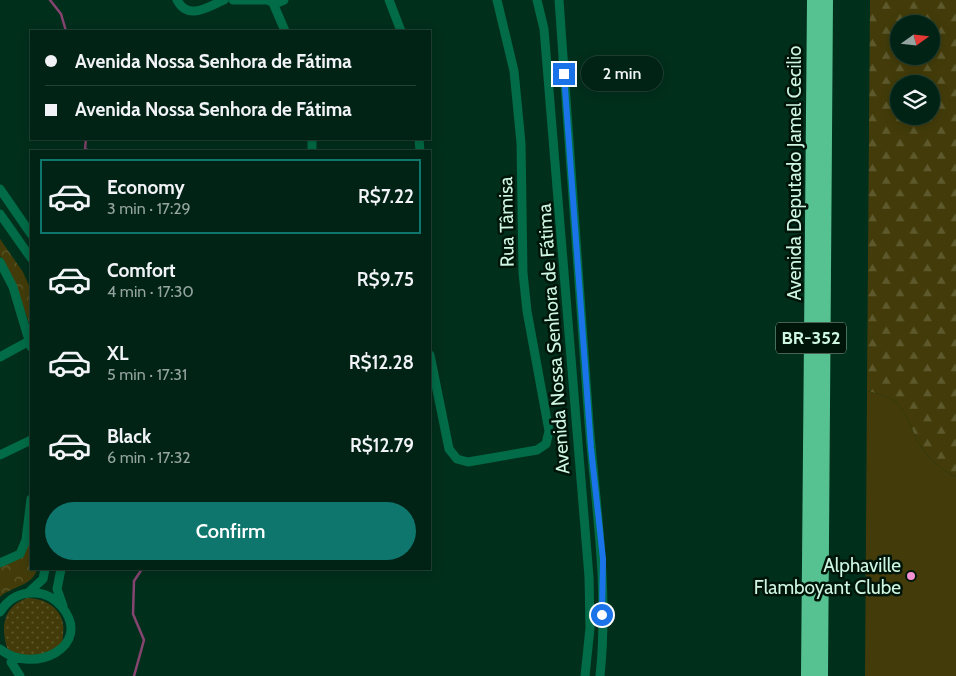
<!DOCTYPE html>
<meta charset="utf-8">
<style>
:root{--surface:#002315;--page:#0e2f22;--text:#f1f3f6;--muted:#95a4a0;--line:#224034;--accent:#0f766e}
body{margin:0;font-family:Cabin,sans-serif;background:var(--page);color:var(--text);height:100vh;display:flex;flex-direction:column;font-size:19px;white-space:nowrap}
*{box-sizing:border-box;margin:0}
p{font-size:16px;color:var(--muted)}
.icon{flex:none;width:28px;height:28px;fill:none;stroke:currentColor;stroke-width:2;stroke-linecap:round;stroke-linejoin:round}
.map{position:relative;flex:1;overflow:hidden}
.details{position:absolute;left:30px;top:150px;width:401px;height:420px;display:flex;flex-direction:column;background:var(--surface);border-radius:0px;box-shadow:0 2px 12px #0003,0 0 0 1px var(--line)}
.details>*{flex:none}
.hud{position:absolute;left:30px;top:30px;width:401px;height:110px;border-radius:0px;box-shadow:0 2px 12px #0003,0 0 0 1px var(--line);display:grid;align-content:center;height:110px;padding:0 15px;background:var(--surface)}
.needle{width:32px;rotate:75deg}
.fabs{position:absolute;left:890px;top:15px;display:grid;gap:10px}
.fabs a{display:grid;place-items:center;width:50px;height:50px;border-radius:50%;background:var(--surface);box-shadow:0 2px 12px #0003,0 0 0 1px var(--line);font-size:25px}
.end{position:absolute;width:22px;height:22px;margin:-11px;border:6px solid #1a73e8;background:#fff;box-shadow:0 0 0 2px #fff}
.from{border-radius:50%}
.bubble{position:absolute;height:35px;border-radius:18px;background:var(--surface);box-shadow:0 2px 12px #0003,0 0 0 1px var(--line);font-size:16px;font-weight:600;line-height:35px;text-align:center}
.hud b{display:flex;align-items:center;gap:18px;height:48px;font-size:19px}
.hud b+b{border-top:1px solid var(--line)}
.hud i{width:12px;height:12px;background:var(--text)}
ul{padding:9px 0 0;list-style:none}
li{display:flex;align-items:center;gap:15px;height:75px;margin:0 10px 8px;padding:0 5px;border:2px solid transparent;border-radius:0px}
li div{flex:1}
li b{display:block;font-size:19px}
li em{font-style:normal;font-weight:600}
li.on{border-color:var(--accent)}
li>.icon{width:45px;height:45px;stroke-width:1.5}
.action{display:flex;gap:10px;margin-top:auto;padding:10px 15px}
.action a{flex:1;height:58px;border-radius:30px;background:var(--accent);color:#fff;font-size:20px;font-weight:600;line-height:58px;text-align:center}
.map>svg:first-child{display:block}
</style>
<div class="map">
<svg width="956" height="676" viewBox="0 0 956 676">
<defs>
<pattern id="grass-dots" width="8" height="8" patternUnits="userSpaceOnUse" patternTransform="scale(1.25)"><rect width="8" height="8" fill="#433c0a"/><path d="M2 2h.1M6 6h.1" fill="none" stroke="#5d592d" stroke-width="1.8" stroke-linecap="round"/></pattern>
<pattern id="forest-firs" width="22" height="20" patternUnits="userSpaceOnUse" patternTransform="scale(1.25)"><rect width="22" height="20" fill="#433c0a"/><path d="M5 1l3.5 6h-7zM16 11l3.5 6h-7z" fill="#5d592d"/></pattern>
<pattern id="park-crowns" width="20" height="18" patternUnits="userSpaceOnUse" patternTransform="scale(1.25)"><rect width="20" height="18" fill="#433c0a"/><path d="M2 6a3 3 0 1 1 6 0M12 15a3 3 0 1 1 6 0" fill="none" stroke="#5d592d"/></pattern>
</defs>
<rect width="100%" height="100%" fill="#002f1c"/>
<!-- grass -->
<path fill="url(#grass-dots)" d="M 27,598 C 48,598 67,612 63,635 C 63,640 61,646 57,649 C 52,655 40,658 32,662 L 8,650 C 0,628 3,606 27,598 Z"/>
<!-- forest -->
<path fill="url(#forest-firs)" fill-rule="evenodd" d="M 870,0 L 956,0 L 956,477 C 938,468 924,455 915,436 C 910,424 906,412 896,402 C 889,396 875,393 867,391 ZM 899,24 L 931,24 L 931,56 L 899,56 ZM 899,84 L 931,84 L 931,116 L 899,116 Z"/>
<!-- park -->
<path fill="url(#park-crowns)" d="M 0,239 L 23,272 L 31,290 L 31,328 L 13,279 L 0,256 Z
M 31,529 L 31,569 L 37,569 C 33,586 12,586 0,597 L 0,567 L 13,562 Z"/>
<!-- pitch -->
<path fill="#433c0a" d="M 867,391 C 875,393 889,396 896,402 C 906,412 910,424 915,436 C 924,455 938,468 956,477 L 956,676 L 865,676 Z"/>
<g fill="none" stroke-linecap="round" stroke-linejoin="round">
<!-- stream -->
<path stroke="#864570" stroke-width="2.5" d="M 50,0 L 61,14 L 66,31
M 86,139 L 85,149 L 90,151
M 134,676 L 144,640 L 133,614 L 134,581 L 142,569"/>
<!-- minor -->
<path stroke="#016c47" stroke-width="9" d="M 177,0 C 188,21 208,7 224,0
M 233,0 L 265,0
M 389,0 L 401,31
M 537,0 L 544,29 L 589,577 L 590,628 L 585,676
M 559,0 C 569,141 579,282 589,423 C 596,508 609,591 600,676
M 269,1 L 277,3 L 284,0
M 273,3 L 285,31
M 312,139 L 312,151
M 419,139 L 420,151
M 0,189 L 31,234
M 0,214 L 31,258
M 0,262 L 13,287 L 31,347
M 430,355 L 449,449 L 457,459 L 468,462 L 537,450 L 546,444 L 549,431 L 527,311 L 523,273 L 521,143 L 514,71 L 497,0
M 0,357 L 31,340
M 0,455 L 31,440
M 0,563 L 20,554 L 26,540 L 31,499
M 61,569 L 57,589 L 63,606
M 29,592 L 43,579 L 45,569
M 0,612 C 8,599 20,592 35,593 C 46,593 55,599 62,607 C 94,646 33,676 0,649
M 11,662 L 20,676"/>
<!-- highway -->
<path stroke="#57c291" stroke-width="14" d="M 808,676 L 814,0
M 821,676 L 826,0"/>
</g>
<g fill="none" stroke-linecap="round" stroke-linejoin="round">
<!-- route -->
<path stroke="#1a73e8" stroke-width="6" d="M 564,74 L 591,448 L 603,559 L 602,615"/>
</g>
<!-- markers -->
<circle fill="#f591d2" stroke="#001509" stroke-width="2" cx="911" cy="576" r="5"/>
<g text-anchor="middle" stroke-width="5" stroke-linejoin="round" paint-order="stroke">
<!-- shield labels -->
<rect fill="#001509" stroke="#90b2a0" stroke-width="1" x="776" y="322.5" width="70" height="31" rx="4"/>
<g font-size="18" font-weight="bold" fill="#cef6e0">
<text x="811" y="344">BR-352</text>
</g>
<!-- street labels -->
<g font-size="19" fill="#cef6e0" stroke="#001509">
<text transform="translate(794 173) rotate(-90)" y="7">Avenida Deputado Jamel Cecilio</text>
<text transform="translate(506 222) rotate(-91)" y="7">Rua Tâmisa</text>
<text transform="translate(553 339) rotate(-94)" y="7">Avenida Nossa Senhora de Fátima</text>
</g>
<!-- poi labels -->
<g font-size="19" fill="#cef6e0" stroke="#001509" text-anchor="end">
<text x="901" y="572">Alphaville<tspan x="901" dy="22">Flamboyant Clube</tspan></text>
</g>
</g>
</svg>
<div class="fabs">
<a><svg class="needle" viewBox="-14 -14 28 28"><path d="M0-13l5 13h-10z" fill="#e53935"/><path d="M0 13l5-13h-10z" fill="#95a4a0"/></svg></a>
<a><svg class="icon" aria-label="layers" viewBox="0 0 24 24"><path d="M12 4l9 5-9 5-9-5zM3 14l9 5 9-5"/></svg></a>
</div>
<i class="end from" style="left:602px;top:615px"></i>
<i class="end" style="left:564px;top:74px"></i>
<div class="bubble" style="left:581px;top:56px;width:82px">2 min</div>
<div class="hud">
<b><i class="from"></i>Avenida Nossa Senhora de Fátima</b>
<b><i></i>Avenida Nossa Senhora de Fátima</b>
</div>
<section class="details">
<ul>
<li class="on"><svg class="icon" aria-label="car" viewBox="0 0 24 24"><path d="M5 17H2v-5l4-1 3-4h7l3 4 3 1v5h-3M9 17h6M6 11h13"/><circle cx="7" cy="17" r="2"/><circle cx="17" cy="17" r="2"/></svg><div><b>Economy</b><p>3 min · 17:29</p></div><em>R$7.22</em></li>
<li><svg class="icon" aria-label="car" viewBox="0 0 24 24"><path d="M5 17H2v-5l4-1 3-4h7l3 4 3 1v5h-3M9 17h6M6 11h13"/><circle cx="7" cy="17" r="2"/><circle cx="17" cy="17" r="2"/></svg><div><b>Comfort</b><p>4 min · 17:30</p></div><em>R$9.75</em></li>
<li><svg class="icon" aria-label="car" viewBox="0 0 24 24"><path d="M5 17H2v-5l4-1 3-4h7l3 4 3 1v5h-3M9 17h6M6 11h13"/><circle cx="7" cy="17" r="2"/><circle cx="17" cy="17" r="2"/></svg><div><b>XL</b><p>5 min · 17:31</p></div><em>R$12.28</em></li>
<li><svg class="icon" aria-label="car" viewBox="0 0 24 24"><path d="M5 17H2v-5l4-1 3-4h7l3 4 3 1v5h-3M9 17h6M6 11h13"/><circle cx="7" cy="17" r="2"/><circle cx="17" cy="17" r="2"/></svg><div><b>Black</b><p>6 min · 17:32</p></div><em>R$12.79</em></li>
</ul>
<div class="action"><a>Confirm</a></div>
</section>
</div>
